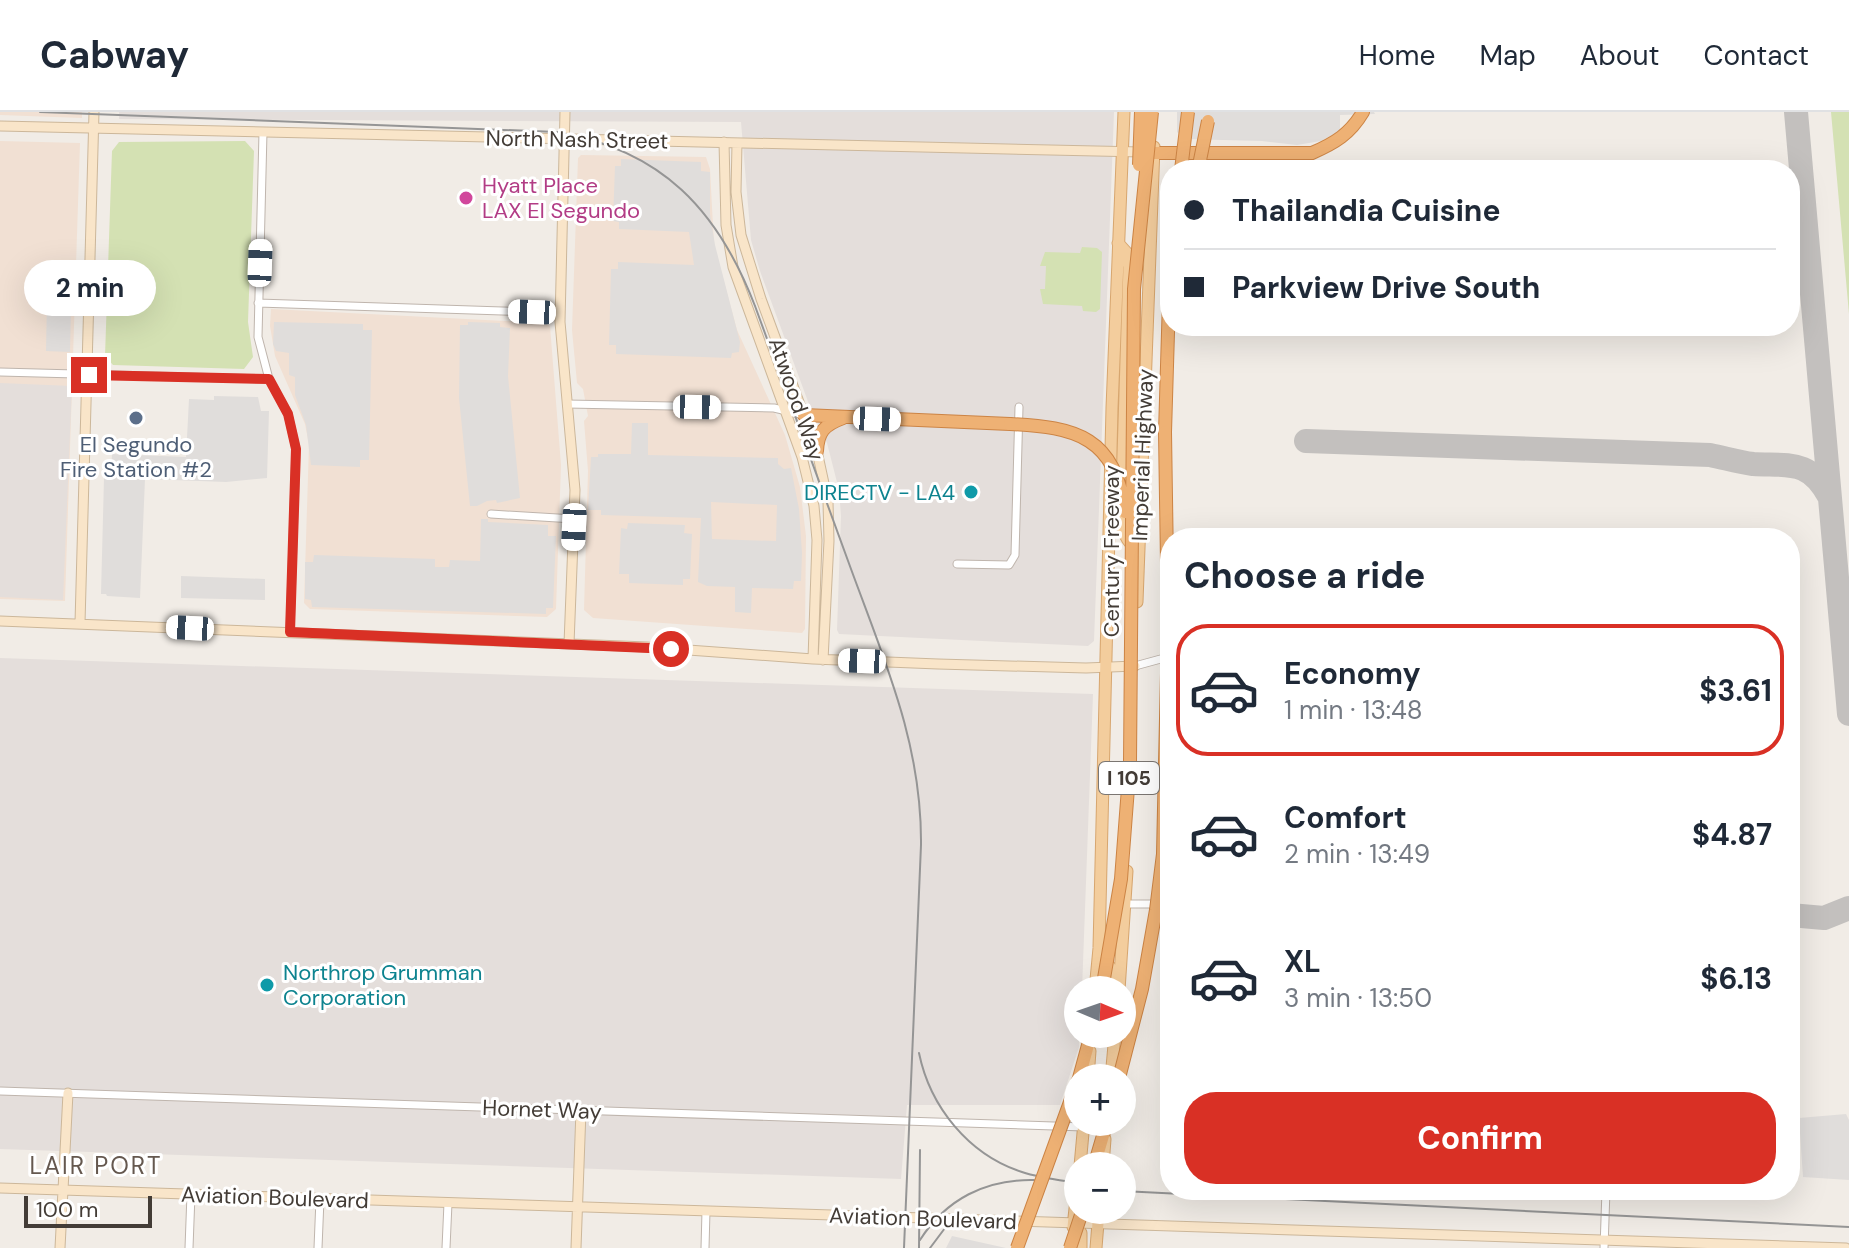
<!DOCTYPE html>
<meta charset="utf-8">
<style>
:root{--surface:#fff;--page:#f2f2f3;--text:#1f2937;--muted:#747a83;--line:#e0e1e3;--accent:#d93025}
body{margin:0;font-family:"DM Sans",sans-serif;background:var(--page);color:var(--text);height:100vh;display:flex;flex-direction:column;font-size:30px;white-space:nowrap}
*{box-sizing:border-box;margin:0}
p{font-size:26px;color:var(--muted)}
.icon{flex:none;width:44px;height:44px;fill:none;stroke:currentColor;stroke-width:2;stroke-linecap:round;stroke-linejoin:round}
.map{position:relative;flex:1;overflow:hidden}
.sheet{position:absolute;left:1160px;top:416px;width:640px;height:672px;display:flex;flex-direction:column;background:var(--surface);border-radius:32px;box-shadow:0 8px 32px #0002}
.sheet>*{flex:none}
.guide{position:absolute;left:1160px;top:48px;width:640px;height:176px;border-radius:32px;box-shadow:0 8px 32px #0002;display:grid;align-content:center;height:176px;padding:0 24px;background:var(--surface)}
.needle{width:52px;rotate:92deg}
.buttons{position:absolute;left:1064px;top:864px;display:grid;gap:16px}
.buttons a{display:grid;place-items:center;width:72px;height:72px;border-radius:50%;background:var(--surface);box-shadow:0 8px 32px #0002;font-size:40px}
.scale{position:absolute;left:24px;bottom:20px;width:128px;box-sizing:border-box;padding-left:8px;border:4px solid #433c36;border-top:0;font-size:22px;line-height:28px;white-space:nowrap;color:#433c36;-webkit-text-stroke:6px #fff;paint-order:stroke}
.end{position:absolute;width:36px;height:36px;margin:-18px;border:10px solid #d93025;background:#fff;box-shadow:0 0 0 4px #fff}
.from{border-radius:50%}
.bubble{position:absolute;height:56px;border-radius:28px;background:var(--surface);box-shadow:0 8px 32px #0002;font-size:26px;font-weight:700;line-height:56px;text-align:center}
.car{position:absolute;width:24px;height:48px;margin:-24px -12px;border-radius:10px;box-shadow:0 0 6px 2px #0007;background:linear-gradient(#fff 24%,#345 0 40%,#fff 0 76%,#345 0 86%,#fff 0)}
.guide b{display:flex;align-items:center;gap:28px;height:76px;font-size:30px}
.guide b+b{border-top:2px solid var(--line)}
.guide i{width:20px;height:20px;background:var(--text)}
ul{padding:0;list-style:none}
li{display:flex;align-items:center;gap:24px;height:132px;margin:0 16px 12px;padding:0 8px;border:4px solid transparent;border-radius:32px}
li div{flex:1}
li b{display:block;font-size:30px}
li em{font-style:normal;font-weight:700}
li.selected{border-color:var(--accent)}
li>.icon{width:72px;height:72px;stroke-width:1.5}
h2{padding:0 24px;font-size:36px;line-height:96px}
.button{display:flex;gap:16px;margin-top:auto;padding:16px 24px}
.button a{flex:1;height:92px;border-radius:32px;background:var(--accent);color:#fff;font-size:32px;font-weight:700;line-height:92px;text-align:center}
header{display:flex;align-items:center;gap:48px;box-sizing:border-box;height:112px;padding:0 40px;background:var(--surface);border-bottom:2px solid var(--line)}
header strong{font-size:38px}
nav{display:flex;gap:44px;margin-inline-start:auto;font-size:28px}
.map>svg:first-child{display:block}
</style>
<header>
<strong>Cabway</strong>
<nav><a>Home</a><a>Map</a><a>About</a><a>Contact</a></nav>
</header>
<div class="map">
<svg width="1849" height="1136" viewBox="0 0 1849 1136">
<rect width="100%" height="100%" fill="#f1ece6"/>
<!-- commercial -->
<path fill="#f1e0d3" d="M 0,0 L 82,0 L 82,6 L 0,3 Z
M 0,29 L 80,31 L 65,489 L 0,487 Z
M 581,43 L 706,45 L 710,57 L 714,133 L 737,218 L 785,323 L 800,375 L 806,424 L 805,517 L 802,521 L 593,506 L 584,498 L 588,359 L 584,309 L 588,304 L 583,277 L 577,271 L 572,218 L 578,46 Z
M 271,197 L 546,211 L 550,214 L 561,353 L 556,497 L 547,505 L 310,497 L 304,491 L 309,332 L 305,312 L 275,244 L 270,214 Z"/>
<!-- industrial -->
<path fill="#e4dedb" d="M 119,0 L 1114,0 L 1094,529 L 1088,534 L 839,522 L 837,518 L 841,404 L 839,378 L 827,331 L 810,295 L 760,159 L 751,128 L 741,10 L 119,7 Z
M 0,271 L 72,274 L 63,488 L 0,485 Z
M 0,546 L 1093,582 L 1082,878 L 1078,878 L 1079,935 L 1060,993 L 907,993 L 901,1067 L 0,1037 Z"/>
<!-- green -->
<path fill="#d4e1b3" d="M 1831,0 L 1849,0 L 1849,202 Z
M 245,29 L 254,39 L 248,210 L 253,245 L 244,257 L 113,253 L 105,244 L 112,39 L 119,30 Z
M 1082,135 L 1097,136 L 1102,140 L 1100,197 L 1096,200 L 1083,199 L 1082,194 L 1043,192 L 1040,177 L 1045,177 L 1046,154 L 1040,154 L 1045,140 L 1080,141 Z"/>
<!-- parking -->
<path fill="#e0dddb" fill-rule="evenodd" d="M 1177,0 L 1374,0 L 1375,2 L 1340,3 L 1340,19 L 1321,29 L 1297,33 L 1262,29 L 1185,27 L 1177,20 Z
M 621,47 L 701,50 L 701,59 L 710,60 L 710,102 L 715,133 L 740,230 L 739,240 L 732,241 L 731,246 L 616,242 L 616,233 L 609,233 L 611,157 L 618,157 L 618,150 L 694,153 L 689,120 L 619,117 L 619,110 L 613,109 L 615,54 L 621,54 Z
M 56,151 L 72,152 L 70,240 L 46,239 L 47,186 L 55,186 Z
M 274,210 L 363,212 L 363,218 L 372,218 L 369,348 L 360,348 L 360,355 L 311,353 L 306,313 L 295,283 L 295,265 L 289,263 L 289,241 L 276,239 L 273,232 Z
M 468,210 L 500,211 L 500,215 L 510,216 L 508,264 L 520,386 L 497,391 L 496,388 L 487,389 L 477,394 L 470,394 L 459,286 L 460,213 L 468,213 Z
M 214,284 L 258,285 L 261,299 L 269,299 L 267,366 L 226,370 L 145,367 L 140,486 L 107,484 L 106,482 L 101,482 L 104,366 L 111,365 L 112,342 L 186,345 L 189,287 L 214,288 Z
M 632,311 L 648,311 L 648,343 L 778,346 L 778,352 L 784,357 L 791,356 L 799,397 L 802,441 L 801,469 L 794,469 L 793,477 L 752,476 L 751,501 L 735,500 L 735,475 L 707,474 L 698,470 L 701,406 L 601,403 L 601,398 L 588,398 L 591,345 L 598,345 L 598,342 L 631,342 ZM 711,390 L 777,393 L 776,429 L 712,427 Z
M 481,407 L 488,407 L 488,410 L 548,413 L 548,424 L 556,424 L 553,496 L 546,496 L 546,502 L 312,495 L 311,488 L 305,487 L 305,450 L 313,450 L 314,443 L 435,447 L 435,455 L 449,455 L 450,448 L 480,449 Z
M 628,411 L 685,413 L 684,421 L 692,422 L 690,467 L 683,467 L 683,473 L 629,471 L 629,462 L 619,462 L 621,416 L 627,417 Z
M 181,464 L 265,467 L 265,488 L 181,486 Z
M 1846,1002 L 1849,1008 L 1849,1068 L 1803,1065 L 1799,1006 Z
M 952,1124 L 1006,1136 L 946,1136 Z"/>
<g fill="none" stroke-linecap="round" stroke-linejoin="round">
<!-- taxiway -->
<path stroke="#c3c0be" stroke-width="24" d="M 1796,0 L 1849,602
M 1306,329 L 1710,343 C 1725,346 1738,350 1753,352 C 1789,354 1809,347 1829,384
M 1790,803 L 1824,806 L 1849,796"/>
<defs>
<path id="street" d="M 263,20 L 258,225 L 269,267 L 288,302 L 296,337 L 290,520
M 258,191 L 560,201
M 0,260 L 269,267
M 567,292 L 774,296 L 804,303
M 491,402 L 574,407
M 957,452 L 1009,453 L 1015,443 L 1019,295
M 1135,554 L 1168,545
M 1125,792 L 1170,792
M 0,979 L 1084,1015
M 189,1136 L 191,1082
M 318,1136 L 320,1087
M 446,1136 L 448,1091
M 705,1136 L 706,1099
M 1604,1136 L 1606,1078"/>
<path id="secondary" d="M 565,0 L 560,210 L 575,378 L 569,532
M 0,14 L 1142,40
M 724,30 L 726,113 L 733,155 L 802,345 L 814,394 L 817,428 L 813,547
M 737,31 L 736,80 L 741,123 L 761,187 L 817,339 L 828,390 L 829,429 L 823,548
M 0,509 L 647,535 L 813,547 L 938,552 L 1086,556 L 1135,554
M 80,511 L 94,0
M 0,1076 L 1846,1136
M 60,1136 L 68,981
M 576,1136 L 581,998"/>
<path id="primary" d="M 1118,131 L 1127,141 L 1129,155 L 1122,375
M 1121,392 C 1120,411 1122,425 1136,437
M 1137,490 L 1154,35
M 1095,878 L 1099,836 L 1112,296 L 1124,0
M 1110,878 L 1110,855
M 1119,878 L 1127,759
M 1088,966 L 1090,939
M 1111,966 L 1115,922
M 1080,1054 L 1084,1010
M 1103,1054 L 1105,1027
M 1074,1111 L 1081,1121 L 1081,1136
M 1073,1115 L 1078,1069
M 1096,1136 L 1099,1098"/>
<path id="highway" d="M 1154,41 L 1312,41 C 1335,31 1350,22 1363,0
M 804,303 L 1010,312
M 1165,320 L 1170,154
M 817,339 C 818,320 824,313 843,306
M 1079,966 L 1091,922
M 1094,1054 L 1107,1010"/>
</defs>
<!-- street casing -->
<use href="#street" stroke="#bfb5ad" stroke-width="9"/>
<!-- secondary casing -->
<use href="#secondary" stroke="#ccb79a" stroke-width="11"/>
<!-- primary casing -->
<use href="#primary" stroke="#d7a66f" stroke-width="13"/>
<!-- highway casing -->
<use href="#highway" stroke="#cc8445" stroke-width="14"/>
<!-- street -->
<use href="#street" stroke="#fff" stroke-width="7"/>
<!-- secondary -->
<use href="#secondary" stroke="#f9e5c9" stroke-width="9"/>
<!-- primary -->
<use href="#primary" stroke="#f3cd9d" stroke-width="11"/>
<!-- highway -->
<use href="#highway" stroke="#eeb174" stroke-width="12"/>
<!-- tram -->
<path stroke="#959595" stroke-width="2" d="M 40,0 L 557,20 C 662,38 718,98 755,194 C 787,282 819,370 851,457 C 885,550 922,632 921,733 L 904,1136
M 919,941 C 930,995 969,1043 1022,1060 C 1040,1066 1059,1068 1078,1071
M 1122,1079 L 1849,1115
M 920,1128 C 946,1087 986,1067 1034,1068
M 919,1136 L 920,1038
M 930,1136 L 954,1104"/>
<defs>
<path id="highway-bridge" d="M 1139,53 L 1141,0
M 1181,58 L 1188,0
M 1198,58 L 1208,9
M 1010,312 C 1076,315 1116,325 1125,400
M 1102,878 L 1121,767 L 1130,650 L 1134,177 L 1152,0
M 1119,966 L 1142,877 L 1156,798 L 1163,742 L 1168,517 L 1165,320
M 1017,1136 L 1078,968
M 1070,1136 L 1081,1103"/>
</defs>
<!-- highway-bridge casing -->
<use href="#highway-bridge" stroke="#cc8445" stroke-width="14" stroke-linecap="butt"/>
<!-- highway-bridge -->
<use href="#highway-bridge" stroke="#eeb174" stroke-width="12"/>
</g>
<g fill="none" stroke-linecap="round" stroke-linejoin="round">
<!-- route -->
<path stroke="#d93025" stroke-width="10" d="M 89,263 L 269,267 L 288,302 L 296,337 L 290,520 L 671,537"/>
</g>
<!-- markers -->
<circle fill="#d1479c" stroke="#fff" stroke-width="3" cx="466" cy="86" r="8"/>
<circle fill="#5c6f8a" stroke="#fff" stroke-width="3" cx="136" cy="306" r="8"/>
<g fill="#0f9aa8" stroke="#fff" stroke-width="3">
<circle cx="971" cy="380" r="8"/>
<circle cx="267" cy="873" r="8"/>
</g>
<g text-anchor="middle" stroke-width="6" stroke-linejoin="round" paint-order="stroke">
<!-- shield labels -->
<rect fill="#fff" stroke="#7b7672" stroke-width="2" x="1099" y="650" width="60" height="32" rx="6"/>
<g font-size="20" font-weight="bold" fill="#433c36">
<text x="1129" y="673">I 105</text>
</g>
<!-- street labels -->
<g font-size="22" fill="#433c36" stroke="#fff">
<text transform="translate(577 27) rotate(1)" y="8">North Nash Street</text>
<text transform="translate(797 287) rotate(71)" y="8">Atwood Way</text>
<text transform="translate(1142 343) rotate(-88)" y="8">Imperial Highway</text>
<text transform="translate(1111 439) rotate(-90)" y="8">Century Freeway</text>
<text transform="translate(542 997) rotate(2)" y="8">Hornet Way</text>
<text transform="translate(275 1085) rotate(2)" y="8">Aviation Boulevard</text>
<text transform="translate(923 1106) rotate(2)" y="8">Aviation Boulevard</text>
</g>
<!-- hotel labels -->
<g font-size="22" fill="#b23c85" stroke="#fff" text-anchor="start">
<text x="482" y="81">Hyatt Place<tspan x="482" dy="25">LAX El Segundo</tspan></text>
</g>
<!-- service labels -->
<g font-size="22" fill="#4e5e75" stroke="#fff">
<text x="136" y="340">El Segundo<tspan x="136" dy="25">Fire Station #2</tspan></text>
</g>
<!-- culture labels -->
<g font-size="22" fill="#0d838f" stroke="#fff" text-anchor="end">
<text x="955" y="388">DIRECTV - LA4</text>
<text x="283" y="868" text-anchor="start">Northrop Grumman<tspan x="283" dy="25">Corporation</tspan></text>
</g>
<!-- neighbourhood labels -->
<g font-size="24" letter-spacing="2" fill="#65584f" stroke="#fff">
<text x="96" y="1062">LAIR PORT</text>
</g>
</g>
</svg>
<div class="buttons">
<a><svg class="needle" viewBox="-14 -14 28 28"><path d="M0-13l5 13h-10z" fill="#e53935"/><path d="M0 13l5-13h-10z" fill="#747a83"/></svg></a>
<a>+</a>
<a>−</a>
</div>
<div class="scale">100 m</div>
<i class="end from" style="left:671px;top:537px"></i>
<i class="end" style="left:89px;top:263px"></i>
<div class="bubble" style="left:24px;top:148px;width:132px">2 min</div>
<i class="car" style="left:260px;top:151px;rotate:2deg"></i>
<i class="car" style="left:532px;top:200px;rotate:272deg"></i>
<i class="car" style="left:697px;top:295px;rotate:91deg"></i>
<i class="car" style="left:877px;top:307px;rotate:92deg"></i>
<i class="car" style="left:574px;top:415px;rotate:183deg"></i>
<i class="car" style="left:190px;top:516px;rotate:273deg"></i>
<i class="car" style="left:862px;top:549px;rotate:272deg"></i>
<div class="guide">
<b><i class="from"></i>Thailandia Cuisine</b>
<b><i></i>Parkview Drive South</b>
</div>
<section class="sheet">
<h2>Choose a ride</h2>
<ul>
<li class="selected"><svg class="icon" aria-label="car" viewBox="0 0 24 24"><path d="M5 17H2v-5l4-1 3-4h7l3 4 3 1v5h-3M9 17h6M6 11h13"/><circle cx="7" cy="17" r="2"/><circle cx="17" cy="17" r="2"/></svg><div><b>Economy</b><p>1 min · 13:48</p></div><em>$3.61</em></li>
<li><svg class="icon" aria-label="car" viewBox="0 0 24 24"><path d="M5 17H2v-5l4-1 3-4h7l3 4 3 1v5h-3M9 17h6M6 11h13"/><circle cx="7" cy="17" r="2"/><circle cx="17" cy="17" r="2"/></svg><div><b>Comfort</b><p>2 min · 13:49</p></div><em>$4.87</em></li>
<li><svg class="icon" aria-label="car" viewBox="0 0 24 24"><path d="M5 17H2v-5l4-1 3-4h7l3 4 3 1v5h-3M9 17h6M6 11h13"/><circle cx="7" cy="17" r="2"/><circle cx="17" cy="17" r="2"/></svg><div><b>XL</b><p>3 min · 13:50</p></div><em>$6.13</em></li>
</ul>
<div class="button"><a>Confirm</a></div>
</section>
</div>
